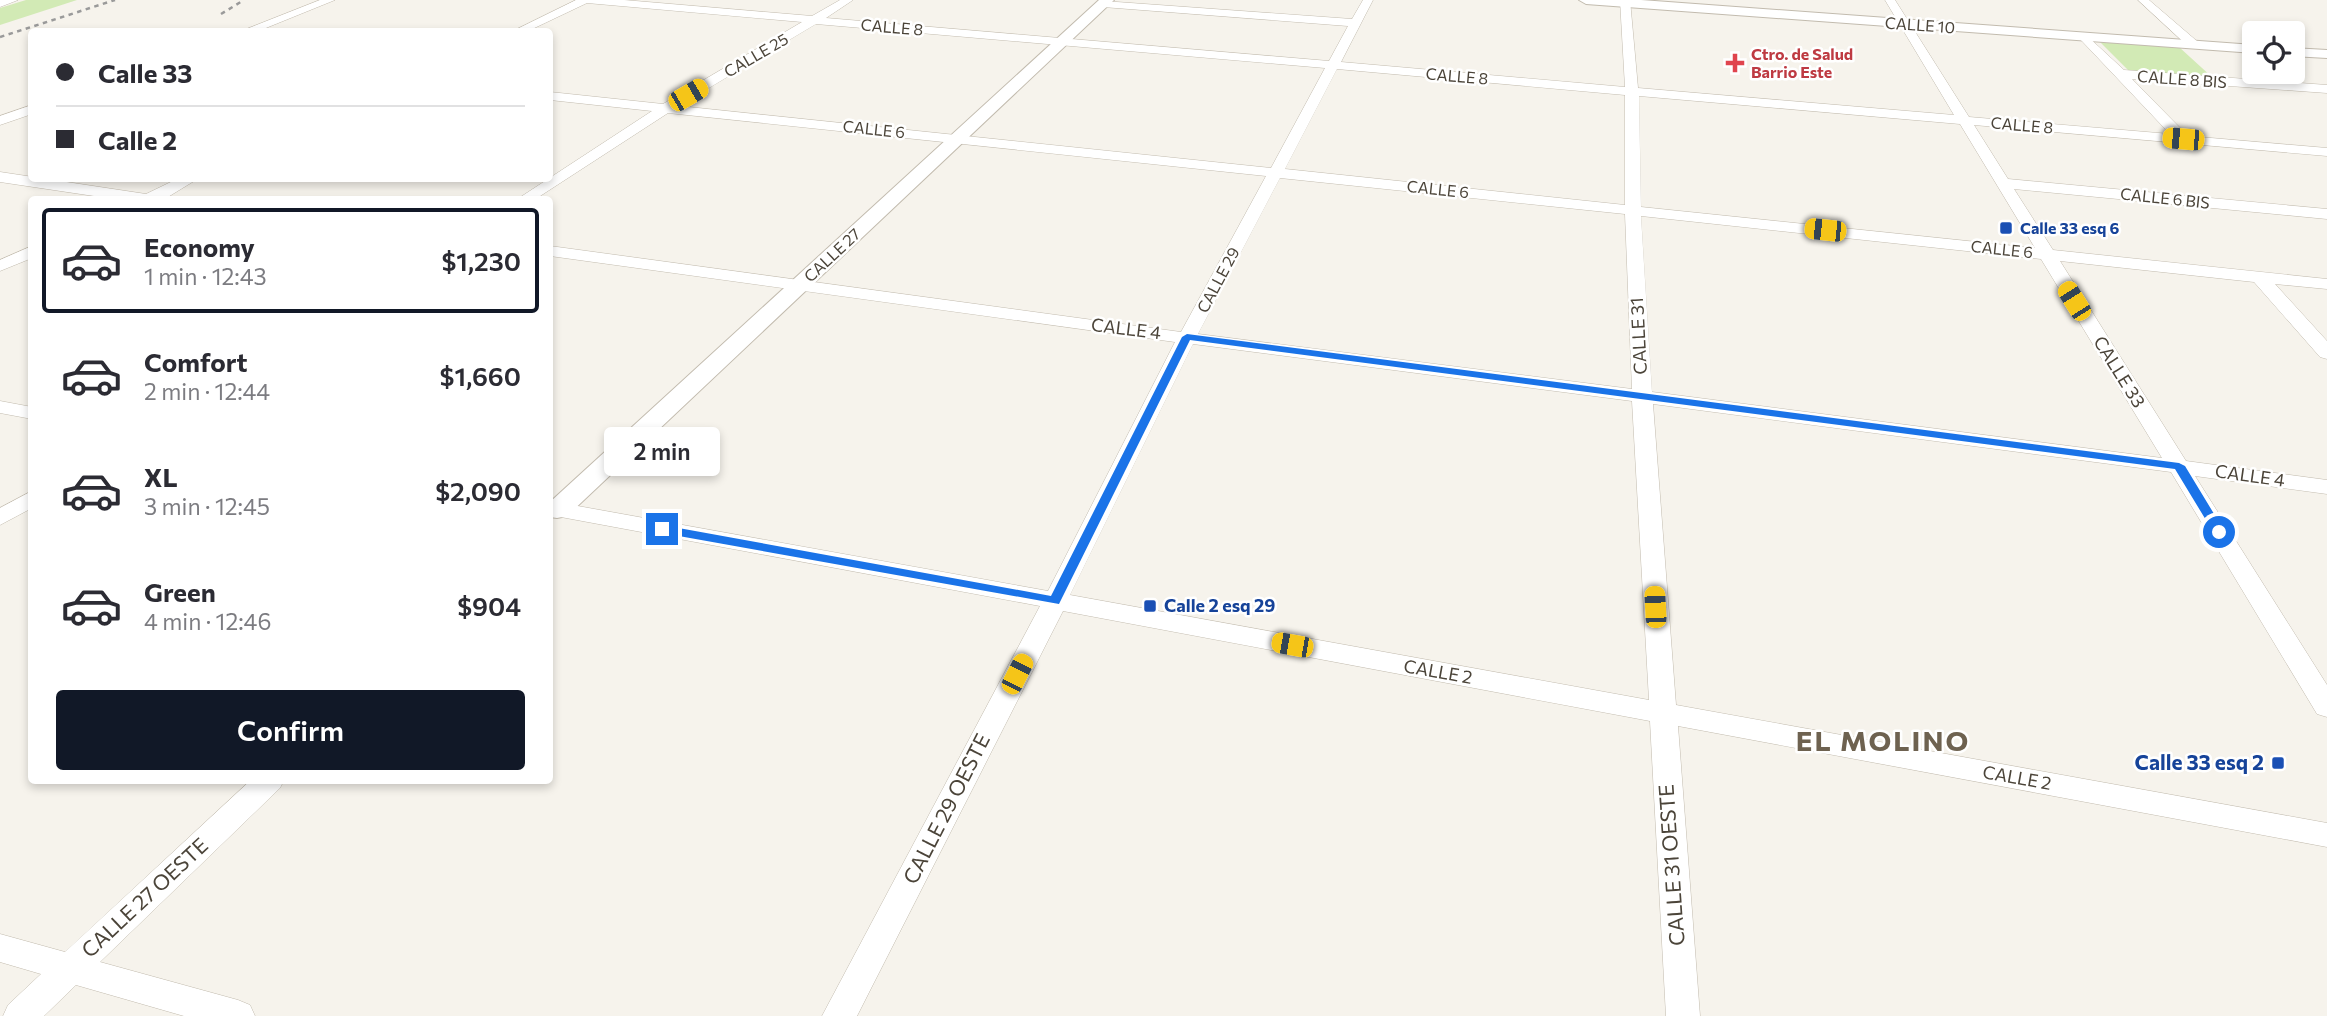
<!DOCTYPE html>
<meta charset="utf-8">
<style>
:root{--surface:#fff;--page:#f2f2f3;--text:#2b2b33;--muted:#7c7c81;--line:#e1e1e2;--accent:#111827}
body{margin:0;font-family:Commissioner,sans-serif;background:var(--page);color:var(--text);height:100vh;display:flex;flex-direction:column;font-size:26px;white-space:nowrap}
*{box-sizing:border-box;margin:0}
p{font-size:23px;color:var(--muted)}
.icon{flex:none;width:38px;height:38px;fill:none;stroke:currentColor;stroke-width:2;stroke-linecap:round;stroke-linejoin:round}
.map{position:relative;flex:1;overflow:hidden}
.sheet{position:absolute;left:28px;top:196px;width:525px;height:588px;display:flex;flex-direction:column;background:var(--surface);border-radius:7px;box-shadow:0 4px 10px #0003}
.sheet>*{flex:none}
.hud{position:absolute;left:28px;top:28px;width:525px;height:154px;border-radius:7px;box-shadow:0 4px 10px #0003;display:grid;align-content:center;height:154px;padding:0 28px;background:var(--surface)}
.fabs{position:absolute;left:2242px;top:21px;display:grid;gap:14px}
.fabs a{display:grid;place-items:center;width:63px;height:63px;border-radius:7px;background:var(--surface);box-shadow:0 4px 10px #0003;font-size:35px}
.end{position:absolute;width:32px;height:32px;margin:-16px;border:9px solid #1a73e8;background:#fff;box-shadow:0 0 0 4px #fff}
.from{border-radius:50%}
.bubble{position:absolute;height:49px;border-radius:7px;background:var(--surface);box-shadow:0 4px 10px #0003;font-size:23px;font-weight:600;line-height:49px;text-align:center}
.car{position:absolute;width:21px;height:42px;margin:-21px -10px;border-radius:9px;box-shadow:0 0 5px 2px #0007;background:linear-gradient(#f5c518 24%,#345 0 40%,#f5c518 0 76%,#345 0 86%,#f5c518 0)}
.hud b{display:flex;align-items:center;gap:24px;height:66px;font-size:26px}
.hud b+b{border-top:2px solid var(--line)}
.hud i{width:18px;height:18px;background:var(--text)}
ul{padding:12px 0 0;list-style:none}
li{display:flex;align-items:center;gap:21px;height:105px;margin:0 14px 10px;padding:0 14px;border:4px solid transparent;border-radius:7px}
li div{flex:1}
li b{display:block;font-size:26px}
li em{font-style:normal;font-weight:600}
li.selected{border-color:var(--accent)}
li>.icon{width:63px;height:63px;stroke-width:1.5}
.action{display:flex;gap:14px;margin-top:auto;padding:14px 28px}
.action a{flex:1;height:80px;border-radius:7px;background:var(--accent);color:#fff;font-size:28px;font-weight:600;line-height:80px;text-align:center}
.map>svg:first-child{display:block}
</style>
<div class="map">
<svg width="2327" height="1016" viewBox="0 0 2327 1016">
<rect width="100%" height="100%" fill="#f6f3ec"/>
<!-- green -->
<path fill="#d2eab5" d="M 26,0 L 77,0 L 0,25 L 0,8 Z
M 2100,42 L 2179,47 L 2213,78 L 2130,72 Z"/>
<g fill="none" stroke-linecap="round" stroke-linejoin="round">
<defs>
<path id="minor" d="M 0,0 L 18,0 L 0,7 Z
M 320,0 L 335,0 L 256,32 L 239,32 Z
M 576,0 L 624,0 L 812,16 L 840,0 L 853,0 L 826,18 L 1329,61 L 1348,26 L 1103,7 L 1098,4 L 1103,1 L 1352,19 L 1363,0 L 1373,0 L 1341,62 L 1625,87 L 1620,0 L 1630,0 L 1638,88 L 1954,115 L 1885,0 L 1895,0 L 1969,117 L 2170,134 L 2080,39 L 2080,35 L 2084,33 L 2124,70 L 2327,85 L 2327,93 L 2132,79 L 2188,136 L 2327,148 L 2327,156 L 1974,125 L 2008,179 L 2327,209 L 2327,219 L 2014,189 L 2053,250 L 2327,279 L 2327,289 L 2275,284 L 2327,341 L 2327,359 L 2320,357 L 2254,282 L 2060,261 L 2186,461 L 2327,480 L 2327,494 L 2195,476 L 2327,685 L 2327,717 L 2317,714 L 2171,472 L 1653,404 L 1676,705 L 2327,823 L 2327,847 L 1678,726 L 1700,1016 L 1666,1016 L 1650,721 L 1063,611 L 857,1016 L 822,1016 L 1040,606 L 550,515 L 550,501 L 1048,591 L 1175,342 L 550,256 L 550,246 L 1181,332 L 1266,176 L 668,113 L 534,200 L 516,200 L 652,111 L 550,100 L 550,92 L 663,104 L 802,22 L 587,3 L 526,32 L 511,32 ZM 816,24 L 1325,68 L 1271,168 L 679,106 ZM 1337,69 L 1625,95 L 1625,205 L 1285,169 ZM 1639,96 L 1960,124 L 2035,248 L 1641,207 ZM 1280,178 L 1625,214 L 1632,389 L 1198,334 ZM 1641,216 L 2041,259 L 2162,458 L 1652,392 ZM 1193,344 L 1632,401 L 1649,700 L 1070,595 Z
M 2138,0 L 2149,0 L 2198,42 L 2198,48 L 2190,48 Z
M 32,105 L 32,114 L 0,125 L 0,116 Z
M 0,172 L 146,194 L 179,178 L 199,178 L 163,200 L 121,200 L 0,182 Z
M 32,246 L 32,258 L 0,271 L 0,260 Z
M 0,401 L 32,407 L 32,419 L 0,413 Z
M 32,491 L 32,508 L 0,525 L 0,508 Z
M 251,780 L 284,780 L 280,788 L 100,962 L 238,1000 L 250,1005 L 255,1016 L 184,1016 L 76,985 L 44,1016 L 3,1016 L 8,1005 L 41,974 L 0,962 L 0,934 L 65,952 Z"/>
<path id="tertiary" d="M 1099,0 L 1114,0 L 567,516 L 557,518 L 550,517 L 550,502 Z
M 1579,0 L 1641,0 L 2254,45 L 2254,53 L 1586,4 Z
M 2292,48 L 2327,50 L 2327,58 L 2292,56 Z"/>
</defs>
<!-- minor casing -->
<use href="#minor" stroke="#c2bbae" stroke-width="1"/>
<!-- tertiary casing -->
<use href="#tertiary" stroke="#c2bbae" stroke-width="2"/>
<!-- minor -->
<use href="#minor" fill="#fff" fill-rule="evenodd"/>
<!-- tertiary -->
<use href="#tertiary" fill="#fff" fill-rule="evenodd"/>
<!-- rail -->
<path stroke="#9a9a9a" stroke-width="2.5" stroke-dasharray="4.5 4.5" stroke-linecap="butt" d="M 221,14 L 244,0
M 0,37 L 115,0"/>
</g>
<!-- route -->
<path fill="#1a73e8" d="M 1187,334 L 2179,463 L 2185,466 L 2225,532 L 2215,535 L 2175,469 L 1190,340 L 1059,604 L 662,533 L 656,529 L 662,525 L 1051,596 L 1182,337 Z"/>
<!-- markers -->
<path fill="#e0444e" stroke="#fff" stroke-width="2.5" d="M1731.5 52.5h7v7h7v7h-7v7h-7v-7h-7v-7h7z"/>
<g fill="#1a4fb4" stroke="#fff" stroke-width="2.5">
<rect x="1999" y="221" width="14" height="14" rx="3.5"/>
<rect x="1143" y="599" width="14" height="14" rx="3.5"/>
<rect x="2271" y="756" width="14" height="14" rx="3.5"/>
</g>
<g text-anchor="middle" stroke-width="5" stroke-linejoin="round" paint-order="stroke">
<!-- far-street labels -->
<g font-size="16" fill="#4b4439" stroke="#fff">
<text transform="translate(1920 25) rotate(4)" y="6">CALLE 10</text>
<text transform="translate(892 27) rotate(5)" y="6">CALLE 8</text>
<text transform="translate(756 55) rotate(-30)" y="6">CALLE 25</text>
<text transform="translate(1457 76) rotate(5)" y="6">CALLE 8</text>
<text transform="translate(2182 79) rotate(4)" y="6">CALLE 8 BIS</text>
<text transform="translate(2022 125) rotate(5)" y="6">CALLE 8</text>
<text transform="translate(874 129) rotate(6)" y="6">CALLE 6</text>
<text transform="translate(1438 189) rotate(6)" y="6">CALLE 6</text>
<text transform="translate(2165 198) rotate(6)" y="6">CALLE 6 BIS</text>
<text transform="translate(2002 249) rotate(6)" y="6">CALLE 6</text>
<text transform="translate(832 255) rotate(-43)" y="6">CALLE 27</text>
<text transform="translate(1218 280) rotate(-62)" y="6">CALLE 29</text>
</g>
<!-- far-health labels -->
<g font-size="16" font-weight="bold" fill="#be3a42" stroke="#fff" text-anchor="start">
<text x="1751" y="60">Ctro. de Salud<tspan x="1751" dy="18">Barrio Este</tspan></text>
</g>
<!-- far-transit labels -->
<g font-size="16" font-weight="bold" fill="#164399" stroke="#fff" text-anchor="start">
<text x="2020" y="234">Calle 33 esq 6</text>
</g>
<!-- street labels -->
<g font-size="18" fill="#4b4439" stroke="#fff">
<text transform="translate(1126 329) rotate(7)" y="6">CALLE 4</text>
<text transform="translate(1639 336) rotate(-93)" y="6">CALLE 31</text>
<text transform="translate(2119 372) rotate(58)" y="6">CALLE 33</text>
<text transform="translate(2250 476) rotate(8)" y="6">CALLE 4</text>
<text transform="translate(1438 672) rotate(10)" y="6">CALLE 2</text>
<text transform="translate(2017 778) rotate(10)" y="6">CALLE 2</text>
</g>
<!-- transit labels -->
<g font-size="18" font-weight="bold" fill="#164399" stroke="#fff" text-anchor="start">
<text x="1164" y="612">Calle 2 esq 29</text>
</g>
<!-- near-transit labels -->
<g font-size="21" font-weight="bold" fill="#164399" stroke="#fff" text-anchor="end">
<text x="2264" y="770">Calle 33 esq 2</text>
</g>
<!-- near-street labels -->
<g font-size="21" fill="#4b4439" stroke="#fff">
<text transform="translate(947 809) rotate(-63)" y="7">CALLE 29 OESTE</text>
<text transform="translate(1672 865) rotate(-94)" y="7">CALLE 31 OESTE</text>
<text transform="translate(145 898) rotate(-43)" y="7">CALLE 27 OESTE</text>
</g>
<!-- near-district labels -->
<g font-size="28" font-weight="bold" letter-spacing="2" fill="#6e6250" stroke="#fff">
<text x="1883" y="751">EL MOLINO</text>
</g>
</g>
</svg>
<div class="fabs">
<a><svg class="icon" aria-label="locate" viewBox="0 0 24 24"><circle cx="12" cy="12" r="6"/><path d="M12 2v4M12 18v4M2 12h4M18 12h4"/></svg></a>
</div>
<i class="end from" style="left:2219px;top:532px"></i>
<i class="end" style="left:662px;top:529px"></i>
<div class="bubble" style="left:604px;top:427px;width:116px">2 min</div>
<i class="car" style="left:688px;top:95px;rotate:60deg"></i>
<i class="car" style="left:2183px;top:139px;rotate:275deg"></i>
<i class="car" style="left:1825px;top:230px;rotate:276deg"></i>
<i class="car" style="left:2074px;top:301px;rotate:328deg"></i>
<i class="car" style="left:1655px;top:607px;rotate:357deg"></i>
<i class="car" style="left:1292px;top:645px;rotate:280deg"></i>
<i class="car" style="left:1017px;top:674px;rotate:27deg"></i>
<div class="hud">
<b><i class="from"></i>Calle 33</b>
<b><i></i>Calle 2</b>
</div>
<section class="sheet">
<ul>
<li class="selected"><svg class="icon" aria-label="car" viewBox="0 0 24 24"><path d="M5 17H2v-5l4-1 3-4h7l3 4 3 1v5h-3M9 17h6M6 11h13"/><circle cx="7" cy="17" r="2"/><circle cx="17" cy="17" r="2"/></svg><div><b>Economy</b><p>1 min · 12:43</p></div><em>$1,230</em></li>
<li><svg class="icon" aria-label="car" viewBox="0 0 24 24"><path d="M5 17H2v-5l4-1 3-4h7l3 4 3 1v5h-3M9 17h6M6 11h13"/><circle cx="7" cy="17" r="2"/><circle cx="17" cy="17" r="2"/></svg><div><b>Comfort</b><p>2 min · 12:44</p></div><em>$1,660</em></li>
<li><svg class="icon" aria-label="car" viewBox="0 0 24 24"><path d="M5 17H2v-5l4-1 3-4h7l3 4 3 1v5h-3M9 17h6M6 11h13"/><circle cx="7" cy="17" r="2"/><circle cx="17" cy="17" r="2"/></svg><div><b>XL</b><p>3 min · 12:45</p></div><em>$2,090</em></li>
<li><svg class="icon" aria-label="car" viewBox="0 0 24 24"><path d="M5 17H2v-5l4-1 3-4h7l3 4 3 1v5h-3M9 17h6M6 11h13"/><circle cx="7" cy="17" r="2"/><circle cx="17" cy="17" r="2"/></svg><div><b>Green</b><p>4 min · 12:46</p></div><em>$904</em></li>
</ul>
<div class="action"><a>Confirm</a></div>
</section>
</div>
